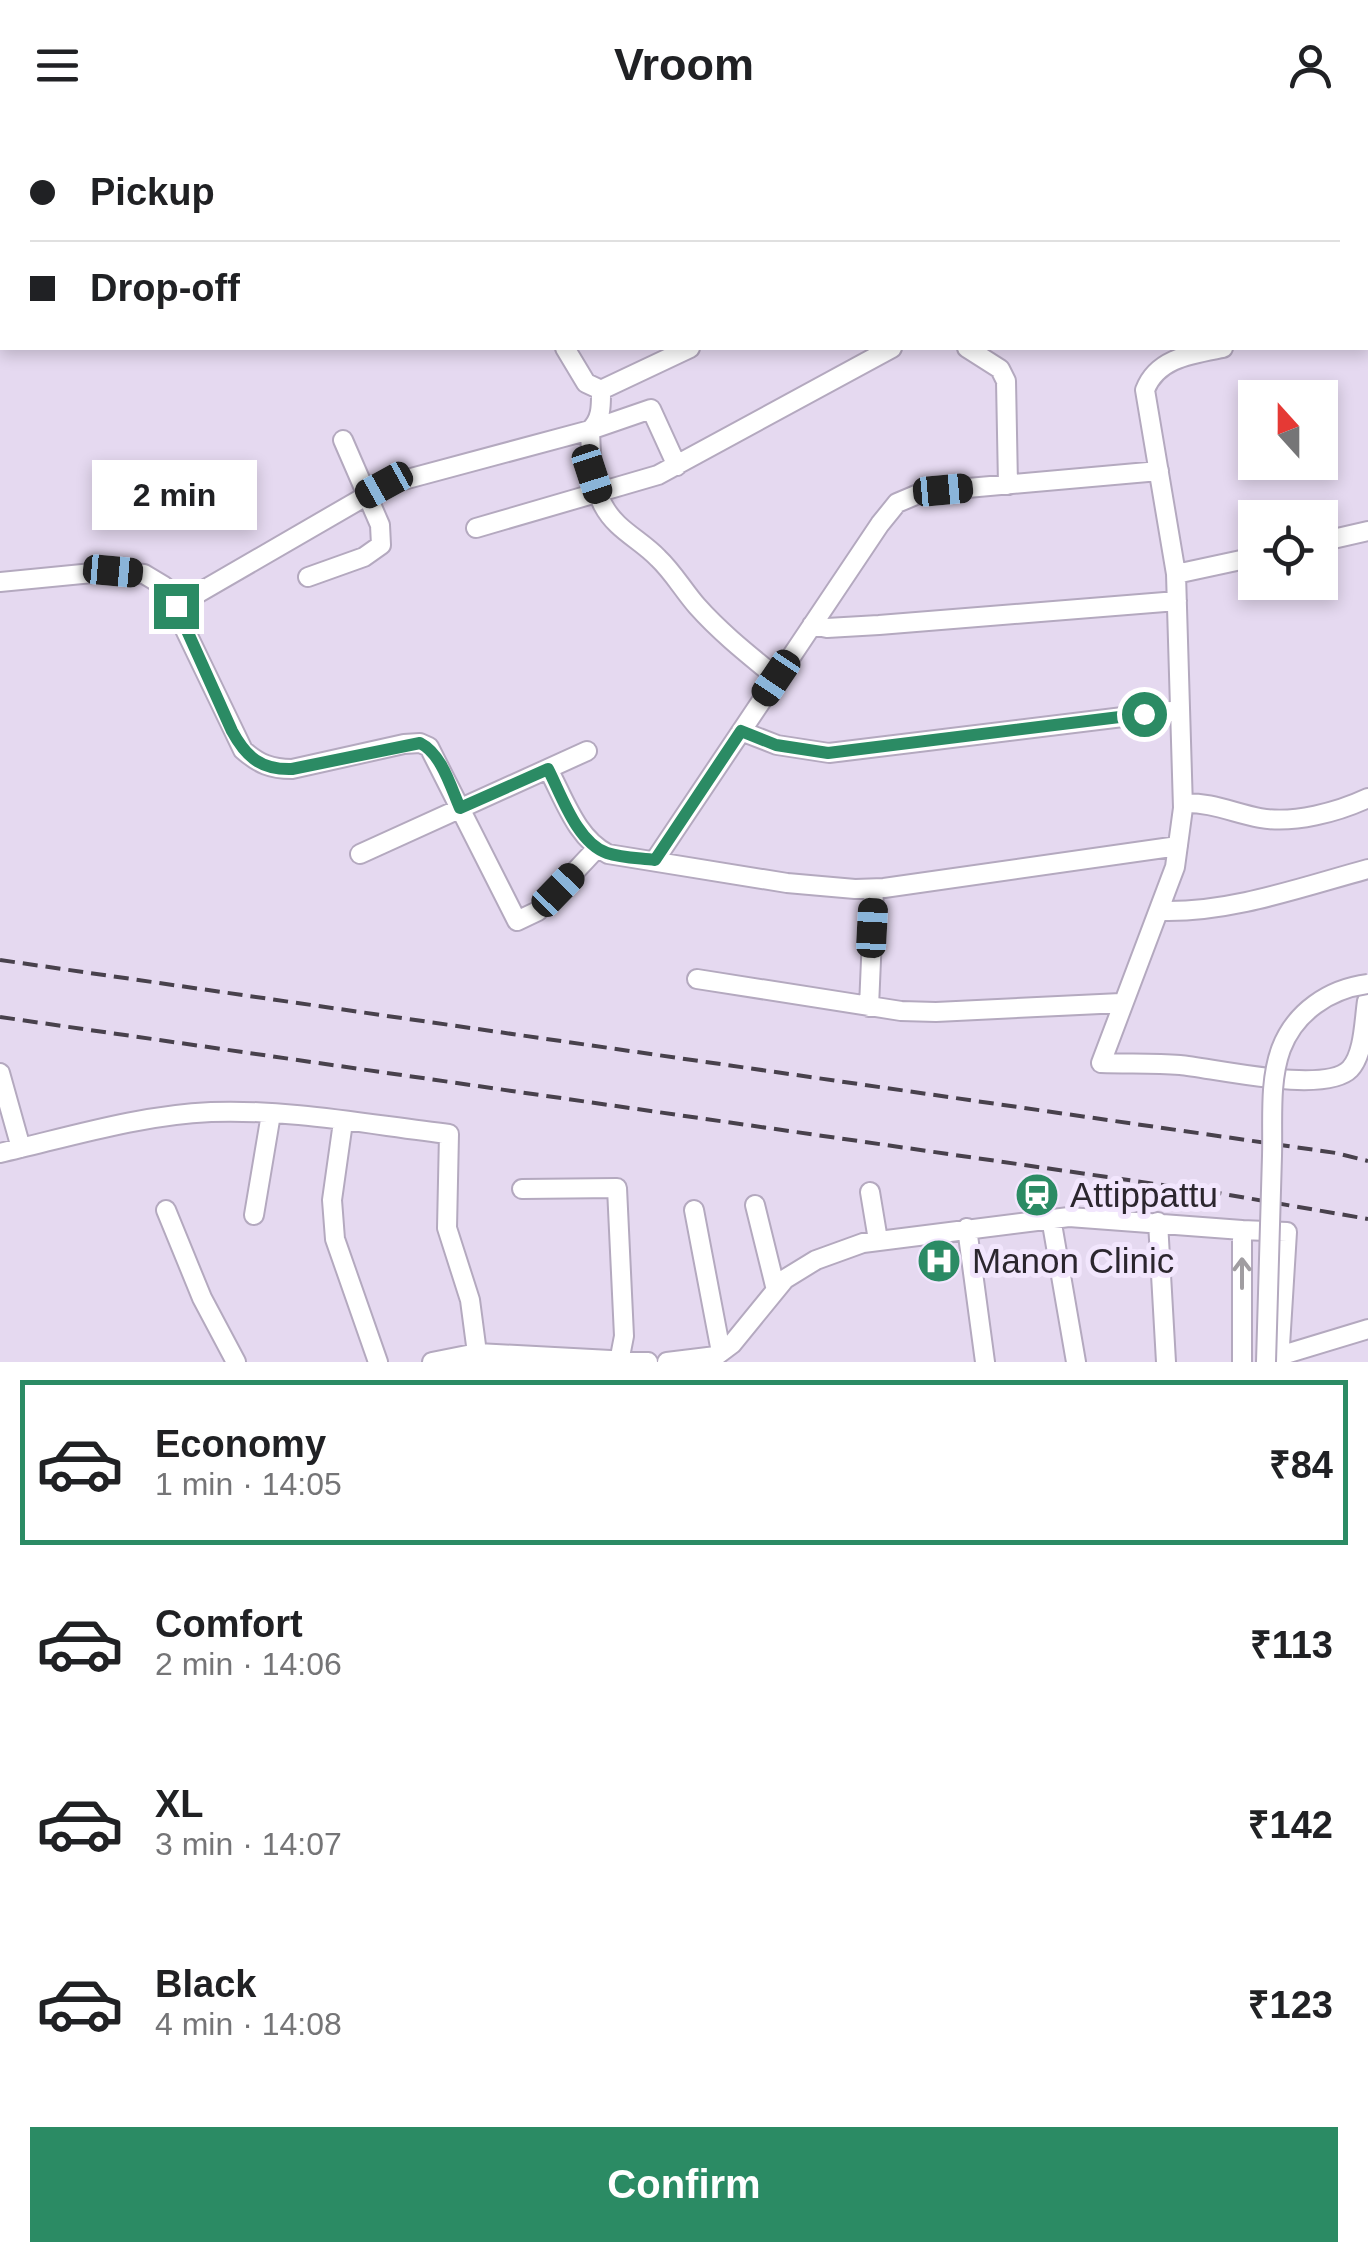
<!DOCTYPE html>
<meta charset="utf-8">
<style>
:root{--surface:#fff;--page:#f2f2f2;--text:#202124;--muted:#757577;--line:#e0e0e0;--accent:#2b8b64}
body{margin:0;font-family:Arial,sans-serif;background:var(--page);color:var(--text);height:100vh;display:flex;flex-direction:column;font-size:38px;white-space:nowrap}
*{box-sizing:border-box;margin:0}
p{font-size:32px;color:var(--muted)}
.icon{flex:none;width:55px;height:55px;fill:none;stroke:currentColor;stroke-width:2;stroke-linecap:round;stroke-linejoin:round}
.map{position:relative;height:1232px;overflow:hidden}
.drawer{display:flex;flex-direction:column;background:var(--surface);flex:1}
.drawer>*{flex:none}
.top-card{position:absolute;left:0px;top:0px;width:1370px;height:220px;box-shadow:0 5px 15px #0003;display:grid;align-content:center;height:220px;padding:0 30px;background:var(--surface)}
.needle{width:65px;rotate:339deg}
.fabs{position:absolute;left:1238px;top:250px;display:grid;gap:20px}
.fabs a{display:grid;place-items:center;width:100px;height:100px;border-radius:0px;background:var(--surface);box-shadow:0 5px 15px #0003;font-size:50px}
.end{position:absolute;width:45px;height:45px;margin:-22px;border:12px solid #2b8b64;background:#fff;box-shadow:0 0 0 5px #fff}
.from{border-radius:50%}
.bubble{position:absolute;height:70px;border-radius:0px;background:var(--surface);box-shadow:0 5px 15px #0003;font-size:32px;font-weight:600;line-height:70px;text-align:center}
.car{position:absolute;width:30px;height:60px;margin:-30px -15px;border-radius:12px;box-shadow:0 0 8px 2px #0007;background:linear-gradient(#222 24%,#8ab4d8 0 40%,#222 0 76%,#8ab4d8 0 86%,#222 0)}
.top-card b{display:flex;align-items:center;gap:35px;height:95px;font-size:38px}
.top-card b+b{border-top:2px solid var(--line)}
.top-card i{width:25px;height:25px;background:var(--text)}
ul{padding:18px 0 0;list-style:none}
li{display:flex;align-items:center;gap:30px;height:165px;margin:0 20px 15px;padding:0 10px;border:5px solid transparent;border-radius:0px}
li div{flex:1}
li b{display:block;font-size:38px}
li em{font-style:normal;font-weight:600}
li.active{border-color:var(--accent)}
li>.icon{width:90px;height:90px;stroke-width:1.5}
.button{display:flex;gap:20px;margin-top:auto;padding:20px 30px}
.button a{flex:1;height:115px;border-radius:0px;background:var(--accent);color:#fff;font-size:40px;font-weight:600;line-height:115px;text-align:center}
header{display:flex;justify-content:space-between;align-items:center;height:130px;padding:0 30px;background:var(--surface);font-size:45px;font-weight:600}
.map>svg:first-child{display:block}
</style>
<header><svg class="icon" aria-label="menu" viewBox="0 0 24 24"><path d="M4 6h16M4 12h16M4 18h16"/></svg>Vroom<svg class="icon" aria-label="person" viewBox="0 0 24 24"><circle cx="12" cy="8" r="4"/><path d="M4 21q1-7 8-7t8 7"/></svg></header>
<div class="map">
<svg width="1368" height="1232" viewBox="0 0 1368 1232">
<rect width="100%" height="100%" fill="#e5d9f0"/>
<!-- building -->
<path fill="#a69ab0" stroke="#857a8e" stroke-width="2.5" d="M 952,1115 L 954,1144 L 925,1146 L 923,1118 Z"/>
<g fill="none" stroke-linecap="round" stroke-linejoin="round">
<defs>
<path id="minor" d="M 851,0 L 852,2
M 968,0 L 969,2
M 1133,0 L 1134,2
M 451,2 L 454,0
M 653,2 L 657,0
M 877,2 L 882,0
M 0,37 L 2,37
M 0,139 L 2,138
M 565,218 L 586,253 L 601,260 L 690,218
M 967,218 L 1000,239 L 1006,251 L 1008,355
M 1223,218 C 1192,224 1157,228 1145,260 L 1176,444 L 1183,678 L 1175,737 L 1101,933 C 1127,934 1154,933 1180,935 C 1213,938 1325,965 1350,939 C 1364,924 1364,891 1367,871
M 601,260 C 601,275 602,289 590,300 C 591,325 591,352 603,375 C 616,400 640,409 658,428 C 673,442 683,460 697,476 C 721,503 749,525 777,548
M 476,398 L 658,345 L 892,218
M 1320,412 L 1368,401
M 1176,444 L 1255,427
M 308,447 L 364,427 L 381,415 L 380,395 L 343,310
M 0,452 L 113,441 L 144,444 L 164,456 L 243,620 C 259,634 271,639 292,639 L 404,614 L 420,613 L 429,617 L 517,791 L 538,781 L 597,718
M 176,476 L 385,355 L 590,300 L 651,279 L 677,336
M 812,495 L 827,498 L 879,495 L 1177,471
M 741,601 L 777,615 L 829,623 L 1180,580
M 548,639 C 564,668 576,708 608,724 L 787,753 L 855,759 L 884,758 L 1178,716
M 1183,673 C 1211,672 1234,683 1260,688 C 1294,694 1338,682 1368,668
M 360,724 L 587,621
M 655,730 L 880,394 L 897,373 L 923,362 L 1159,341
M 1161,781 C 1230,783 1302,757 1368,739
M 697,849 L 901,881 L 936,882 L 1121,873
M 869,877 L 874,759
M 0,943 L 21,1018
M 343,992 L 332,1070 L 335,1109 L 378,1232
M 0,1023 C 69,1007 140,985 211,982 C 290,979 371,995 449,1004 L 447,1098 L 470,1170 L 477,1223
M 522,1059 L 617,1058 L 624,1206 L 619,1232
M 870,1062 L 878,1110
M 755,1075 L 776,1160
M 166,1080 L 202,1168 L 236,1232
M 694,1080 L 721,1222
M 254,1085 L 271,984
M 1051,1088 L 1076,1232
M 1158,1092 L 1166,1232
M 967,1098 L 985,1232
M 1279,1226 L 1368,1199
M 432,1232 L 477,1223 L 648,1232
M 667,1232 L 716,1226 L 732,1214 L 785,1149 L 816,1130 L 863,1113 L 1069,1087 L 1242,1100
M 1242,1232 L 1242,1100 L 1287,1102 L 1279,1232"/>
</defs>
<!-- minor casing -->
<use href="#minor" stroke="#b4a9bf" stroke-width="22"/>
<!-- minor -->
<use href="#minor" stroke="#fff" stroke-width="18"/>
<!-- rail -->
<path stroke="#48414c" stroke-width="4" stroke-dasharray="15 8" stroke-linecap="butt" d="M 0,830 L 1336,1023 L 1368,1031
M 0,887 L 1218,1063 L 1368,1089"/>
<defs>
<path id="minor-bridge" d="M 1266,1232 C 1268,1163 1270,1094 1272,1026 C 1273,991 1269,952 1281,919 C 1295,882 1329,859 1368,854"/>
</defs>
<!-- minor-bridge casing -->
<use href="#minor-bridge" stroke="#b4a9bf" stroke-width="22" stroke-linecap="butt"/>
<!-- minor-bridge -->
<use href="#minor-bridge" stroke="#fff" stroke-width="18"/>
</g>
<!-- one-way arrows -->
<defs><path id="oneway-shaft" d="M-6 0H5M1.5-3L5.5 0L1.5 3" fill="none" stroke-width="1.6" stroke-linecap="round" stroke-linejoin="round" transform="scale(2.5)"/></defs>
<use stroke="#a09da1" href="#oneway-shaft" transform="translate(1242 1143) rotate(-90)"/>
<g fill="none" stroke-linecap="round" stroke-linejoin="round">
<!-- route -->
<path stroke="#2b8b64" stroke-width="12" d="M 176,476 L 232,601 C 246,627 261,640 292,639 L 420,613 C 442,624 451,658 460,678 L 548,639 C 561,664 577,713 607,723 C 622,728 640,728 655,730 L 741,601 L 776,615 L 828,623 L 1144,584"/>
</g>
<!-- icons -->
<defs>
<symbol id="station-disc" viewBox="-11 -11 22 22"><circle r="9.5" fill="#2b8b64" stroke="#f2e6fd"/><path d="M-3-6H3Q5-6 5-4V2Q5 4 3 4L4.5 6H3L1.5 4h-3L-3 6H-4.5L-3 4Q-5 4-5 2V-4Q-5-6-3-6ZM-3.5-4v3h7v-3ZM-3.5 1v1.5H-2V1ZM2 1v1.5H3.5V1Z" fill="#fff"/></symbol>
<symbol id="hospital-disc" viewBox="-11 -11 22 22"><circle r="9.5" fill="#2b8b64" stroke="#f2e6fd"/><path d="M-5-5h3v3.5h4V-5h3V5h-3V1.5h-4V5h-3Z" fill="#fff"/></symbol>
</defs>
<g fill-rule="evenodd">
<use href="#station-disc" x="1012" y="1040" width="50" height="50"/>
<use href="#hospital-disc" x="914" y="1106" width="50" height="50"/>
</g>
<g text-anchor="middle" stroke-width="10" stroke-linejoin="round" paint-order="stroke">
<!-- poi labels -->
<g font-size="35" fill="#2b262e" stroke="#f2e6fd" text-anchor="start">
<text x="1070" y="1077">Attippattu</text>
<text x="972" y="1143">Manon Clinic</text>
</g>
</g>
</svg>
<div class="fabs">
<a><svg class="needle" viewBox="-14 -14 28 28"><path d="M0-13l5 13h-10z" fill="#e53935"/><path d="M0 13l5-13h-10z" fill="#757577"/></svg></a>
<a><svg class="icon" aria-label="locate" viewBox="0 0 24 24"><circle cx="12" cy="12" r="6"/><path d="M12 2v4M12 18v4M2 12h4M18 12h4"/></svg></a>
</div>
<i class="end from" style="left:1144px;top:584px"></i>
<i class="end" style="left:176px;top:476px"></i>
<div class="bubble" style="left:92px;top:330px;width:165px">2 min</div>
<i class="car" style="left:592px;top:344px;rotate:162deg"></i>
<i class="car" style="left:384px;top:355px;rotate:241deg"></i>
<i class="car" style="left:943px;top:360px;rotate:85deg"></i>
<i class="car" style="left:113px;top:441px;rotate:95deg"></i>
<i class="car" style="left:776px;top:548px;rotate:214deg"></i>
<i class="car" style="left:558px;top:760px;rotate:44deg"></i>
<i class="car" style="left:872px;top:798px;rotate:3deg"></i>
<div class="top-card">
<b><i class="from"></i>Pickup</b>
<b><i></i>Drop-off</b>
</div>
</div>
<section class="drawer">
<ul>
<li class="active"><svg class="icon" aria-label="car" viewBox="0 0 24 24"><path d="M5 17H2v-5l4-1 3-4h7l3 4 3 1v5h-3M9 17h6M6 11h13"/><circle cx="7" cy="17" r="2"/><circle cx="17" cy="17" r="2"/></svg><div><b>Economy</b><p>1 min · 14:05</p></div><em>₹84</em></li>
<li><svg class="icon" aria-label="car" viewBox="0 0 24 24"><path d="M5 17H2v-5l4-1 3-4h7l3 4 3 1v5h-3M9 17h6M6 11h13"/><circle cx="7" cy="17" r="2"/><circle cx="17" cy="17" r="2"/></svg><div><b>Comfort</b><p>2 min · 14:06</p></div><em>₹113</em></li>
<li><svg class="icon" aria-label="car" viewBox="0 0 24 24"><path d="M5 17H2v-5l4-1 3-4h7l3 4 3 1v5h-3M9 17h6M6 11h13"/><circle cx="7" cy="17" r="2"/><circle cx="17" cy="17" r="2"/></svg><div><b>XL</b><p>3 min · 14:07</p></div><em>₹142</em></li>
<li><svg class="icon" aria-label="car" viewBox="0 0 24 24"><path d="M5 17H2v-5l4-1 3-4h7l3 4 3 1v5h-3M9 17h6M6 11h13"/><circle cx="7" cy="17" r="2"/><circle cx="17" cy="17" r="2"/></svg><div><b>Black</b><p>4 min · 14:08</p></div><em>₹123</em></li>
</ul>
<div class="button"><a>Confirm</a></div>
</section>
